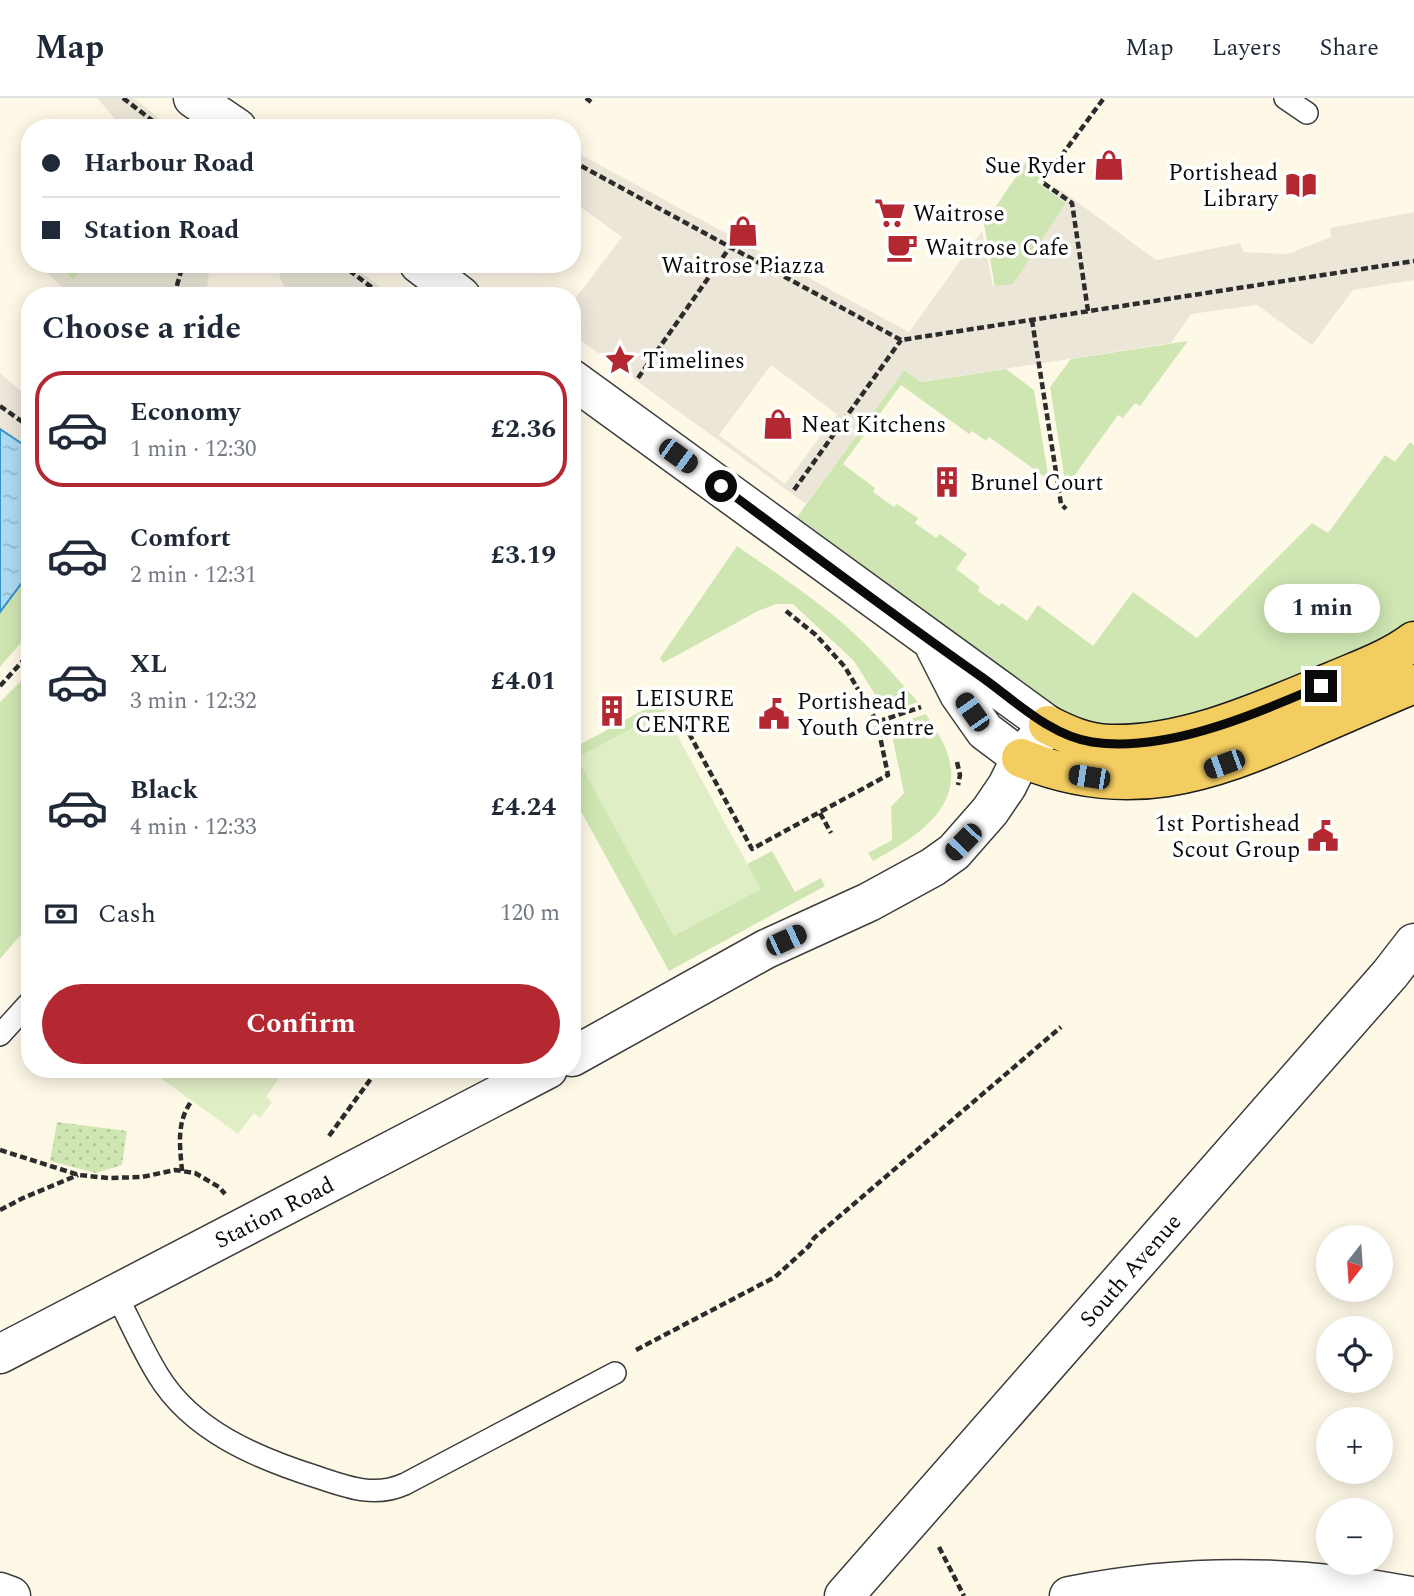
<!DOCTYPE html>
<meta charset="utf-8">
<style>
:root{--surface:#fff;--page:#f6f6f7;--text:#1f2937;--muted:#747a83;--line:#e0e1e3;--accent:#b42832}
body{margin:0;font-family:Spectral,serif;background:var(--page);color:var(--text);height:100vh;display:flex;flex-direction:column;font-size:26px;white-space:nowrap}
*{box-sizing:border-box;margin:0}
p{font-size:23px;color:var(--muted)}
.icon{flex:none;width:38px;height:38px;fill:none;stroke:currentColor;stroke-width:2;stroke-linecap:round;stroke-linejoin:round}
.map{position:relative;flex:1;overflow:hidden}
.panel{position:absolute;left:21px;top:189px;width:560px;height:791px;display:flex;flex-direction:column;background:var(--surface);border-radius:28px;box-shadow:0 4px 18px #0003}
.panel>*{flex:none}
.guide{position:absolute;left:21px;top:21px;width:560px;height:154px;border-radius:28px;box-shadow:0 4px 18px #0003;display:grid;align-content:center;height:154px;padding:0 21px;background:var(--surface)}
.needle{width:46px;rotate:197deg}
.buttons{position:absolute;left:1316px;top:1127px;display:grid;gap:14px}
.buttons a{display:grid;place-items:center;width:77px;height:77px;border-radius:50%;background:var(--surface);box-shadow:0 4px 18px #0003;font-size:35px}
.end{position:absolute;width:32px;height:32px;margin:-16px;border:9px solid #0a0a0a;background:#fff;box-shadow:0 0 0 4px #fff}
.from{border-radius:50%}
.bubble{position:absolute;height:49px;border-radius:24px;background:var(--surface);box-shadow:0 4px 18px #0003;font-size:23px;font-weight:700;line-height:49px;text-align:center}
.car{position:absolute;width:21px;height:42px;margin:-21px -10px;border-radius:9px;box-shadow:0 0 5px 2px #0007;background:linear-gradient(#222 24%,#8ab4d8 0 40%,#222 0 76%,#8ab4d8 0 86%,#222 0)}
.guide b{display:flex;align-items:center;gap:24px;height:66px;font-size:26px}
.guide b+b{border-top:2px solid var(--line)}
.guide i{width:18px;height:18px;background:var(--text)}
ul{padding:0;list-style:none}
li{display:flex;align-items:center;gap:21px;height:116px;margin:0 14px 10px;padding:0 7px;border:4px solid transparent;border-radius:28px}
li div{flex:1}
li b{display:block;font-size:26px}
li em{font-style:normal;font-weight:700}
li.current{border-color:var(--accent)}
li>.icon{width:63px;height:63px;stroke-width:1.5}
h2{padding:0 21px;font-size:32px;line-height:84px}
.pay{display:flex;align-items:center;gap:18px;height:77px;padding:0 21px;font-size:26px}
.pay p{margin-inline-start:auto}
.primary-button{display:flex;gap:14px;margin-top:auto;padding:14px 21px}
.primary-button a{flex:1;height:80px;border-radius:42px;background:var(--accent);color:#fff;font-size:28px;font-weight:700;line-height:80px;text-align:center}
header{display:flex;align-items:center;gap:42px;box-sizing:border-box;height:98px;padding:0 35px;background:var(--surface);border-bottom:2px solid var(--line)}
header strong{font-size:33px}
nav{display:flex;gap:38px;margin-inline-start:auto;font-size:24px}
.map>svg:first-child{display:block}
</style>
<header>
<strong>Map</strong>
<nav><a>Map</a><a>Layers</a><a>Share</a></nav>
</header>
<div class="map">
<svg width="1414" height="1498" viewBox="0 0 1414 1498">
<defs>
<pattern id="park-dots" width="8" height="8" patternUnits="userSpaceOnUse" patternTransform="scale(1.75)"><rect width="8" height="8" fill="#cfe6b3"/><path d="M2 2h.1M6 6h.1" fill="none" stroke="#b0c499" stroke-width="1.8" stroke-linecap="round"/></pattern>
<pattern id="water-ripples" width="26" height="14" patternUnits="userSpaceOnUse" patternTransform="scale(1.75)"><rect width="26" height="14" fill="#aedbf3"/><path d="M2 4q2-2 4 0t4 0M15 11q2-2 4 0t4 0" fill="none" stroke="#94bbcf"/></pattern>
</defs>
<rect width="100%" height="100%" fill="#fef9e7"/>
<!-- grass -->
<path fill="#cfe6b3" d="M 1028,61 L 1045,73 L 1037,84 L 1066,105 L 1013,187 L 995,190 L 984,126 Z
M 56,166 L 88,166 L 73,182 Z
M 1188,243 L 1140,308 L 1135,305 L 1123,320 L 1118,317 L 1066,389 L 1050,289 L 1071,261 Z
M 1006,271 L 1034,292 L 1049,382 L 989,339 L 986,343 L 972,333 L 969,336 L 901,287 L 843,366 L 875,390 L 873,394 L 894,409 L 897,406 L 918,420 L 915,425 L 936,440 L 940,436 L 967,456 L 956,471 L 980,489 L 978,493 L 999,508 L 1002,505 L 1027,523 L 1038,507 L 1093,548 L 1133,494 L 1197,540 L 1312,425 L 1328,435 L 1385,357 L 1395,364 L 1410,344 L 1414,347 L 1414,522 L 1379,545 L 1200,617 L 1124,628 L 1101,626 L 1056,614 L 984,560 L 949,530 L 797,419 L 904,272 L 921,284 Z
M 737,448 C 774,474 813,499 847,529 C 873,552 895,578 918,604 L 886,614 L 854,563 L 793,506 L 776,506 L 758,513 L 663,565 L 660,560 Z
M 30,474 L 30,534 L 0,569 L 0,514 Z
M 30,574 L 30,826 L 0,861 L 0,604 Z
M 678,593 L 683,603 L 577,660 L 760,791 L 747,766 L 772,753 L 795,794 L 821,780 L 825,788 L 669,873 L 572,697 L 572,651 Z
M 926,616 C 933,628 942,640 947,654 C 967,710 913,741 873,763 L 868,755 L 892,742 L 891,709 L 904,695 L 890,628 Z"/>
<!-- park -->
<path fill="url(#park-dots)" d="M 57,1024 L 127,1033 L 122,1067 L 96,1075 L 50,1063 Z"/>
<!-- pitch -->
<path fill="#e0eec5" d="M 664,613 L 761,791 L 674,838 L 577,660 Z
M 148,971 L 265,971 L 278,981 L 266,999 L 272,1004 L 260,1020 L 254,1015 L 238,1036 Z"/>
<!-- plaza -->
<path fill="#ece6d9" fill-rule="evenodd" d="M 97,0 L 134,0 L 171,30 L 123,30 Z
M 572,52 L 909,234 L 982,133 L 993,188 L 1013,186 L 1066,105 L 1053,95 L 1057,89 L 1156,162 L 1240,145 L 1244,154 L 1288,156 L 1331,139 L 1330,130 L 1414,114 L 1414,182 L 1353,192 L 1312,247 L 1257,207 L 1191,216 L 1171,245 L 921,284 L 904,272 L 806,406 L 572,236 L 572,205 L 622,139 L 572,103 ZM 771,267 L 837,316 L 785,386 L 719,337 Z
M 54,166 L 73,182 L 88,166 L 210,166 L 206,198 L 72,198 L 46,174 Z
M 278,166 L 350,166 L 393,198 L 289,198 L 280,180 Z
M 0,275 L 30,301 L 30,351 L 0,331 Z"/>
<!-- water -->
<path fill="url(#water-ripples)" stroke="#3792c8" stroke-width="2" d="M 0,331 L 30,351 L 30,474 L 0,514 Z"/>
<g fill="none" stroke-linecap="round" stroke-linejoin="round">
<defs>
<path id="service" d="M 1285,0 L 1307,15
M 0,937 L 30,904
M 116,1196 C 130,1223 142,1251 158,1277 C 192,1333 257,1360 317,1379 C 347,1389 374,1400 405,1386 L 615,1275"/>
<path id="minor" d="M 572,959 L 766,851 L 869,804 L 933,769 L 954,754 L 990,713 L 1007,688 L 1021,660 L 1048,627
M 0,1256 L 548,971
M 0,1494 L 11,1498
M 844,1498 L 1390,876 L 1414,845
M 1069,1498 C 1183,1475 1297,1476 1411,1498"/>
<path id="tertiary" d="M 193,0 L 237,30
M 419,166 L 461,198
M 572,281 L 1048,627
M 935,549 L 959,596 L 985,633 L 1021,660"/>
<path id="primary" d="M 1048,627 C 1068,637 1086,645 1109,646 C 1186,648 1263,612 1333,583 C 1361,571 1390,561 1414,543
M 1021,660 C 1127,704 1207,676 1305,633 C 1342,617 1378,601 1414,586"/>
</defs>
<!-- service casing -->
<use href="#service" stroke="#3d3d3d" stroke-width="24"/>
<!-- minor casing -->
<use href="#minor" stroke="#3d3d3d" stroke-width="41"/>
<!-- tertiary casing -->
<use href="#tertiary" stroke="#3d3d3d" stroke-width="41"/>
<!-- primary casing -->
<use href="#primary" stroke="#1b1b1b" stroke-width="41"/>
<!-- path -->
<path stroke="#2c2c2c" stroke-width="4.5" stroke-dasharray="7 3.5" stroke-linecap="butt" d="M 123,0 L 162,30
M 586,0 L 591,4
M 572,63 L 901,242 L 1414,163
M 341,166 L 383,198
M 174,198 L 183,166
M 1088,213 L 1072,105 L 1042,84 L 1104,0
M 1032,222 L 1061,406 L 1066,411
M 638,280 L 730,149
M 0,308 L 30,329
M 794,392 L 901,242
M 786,513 L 816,537 L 845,569 L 877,624 L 921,609
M 0,588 L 30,555
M 679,617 L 752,751 L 888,677 L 877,624
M 957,664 L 960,677 L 958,687
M 820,715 L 831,735
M 329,1038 L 378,971
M 0,1052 L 79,1077 L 108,1080 L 142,1079 L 175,1072 L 195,1075 L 219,1089 L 225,1096
M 182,1073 C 180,1048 176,1025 191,1004
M 0,1112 L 23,1100 L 78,1077
M 636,1252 L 775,1179 L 809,1148 L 814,1140 L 1061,929
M 939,1449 L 964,1498"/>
<!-- service -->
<use href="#service" stroke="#fff" stroke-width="21"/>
<!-- minor -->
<use href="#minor" stroke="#fff" stroke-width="38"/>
<!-- tertiary -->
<use href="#tertiary" stroke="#fff" stroke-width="38"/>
<!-- primary -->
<use href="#primary" stroke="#f4cd61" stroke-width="38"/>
</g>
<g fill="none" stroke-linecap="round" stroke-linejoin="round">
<!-- route -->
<path stroke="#0a0a0a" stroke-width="9" d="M 721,388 C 808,453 894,518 983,580 C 1015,603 1051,638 1092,644 C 1167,655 1252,617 1321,588"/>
</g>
<!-- icons -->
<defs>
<symbol id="shop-bare" viewBox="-9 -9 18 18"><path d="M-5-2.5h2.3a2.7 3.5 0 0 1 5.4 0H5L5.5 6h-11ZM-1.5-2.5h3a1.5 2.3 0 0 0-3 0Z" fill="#b42832" stroke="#fff" stroke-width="2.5" paint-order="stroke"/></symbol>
<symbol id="library-bare" viewBox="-9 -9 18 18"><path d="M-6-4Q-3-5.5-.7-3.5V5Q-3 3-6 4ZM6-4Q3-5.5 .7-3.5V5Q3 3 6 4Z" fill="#b42832" stroke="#fff" stroke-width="2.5" paint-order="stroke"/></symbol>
<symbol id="supermarket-bare" viewBox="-9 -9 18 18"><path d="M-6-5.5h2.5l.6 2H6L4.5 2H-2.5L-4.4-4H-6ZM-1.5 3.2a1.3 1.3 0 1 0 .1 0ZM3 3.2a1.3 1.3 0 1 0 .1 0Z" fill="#b42832" stroke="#fff" stroke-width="2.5" paint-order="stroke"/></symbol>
<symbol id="cafe-bare" viewBox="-9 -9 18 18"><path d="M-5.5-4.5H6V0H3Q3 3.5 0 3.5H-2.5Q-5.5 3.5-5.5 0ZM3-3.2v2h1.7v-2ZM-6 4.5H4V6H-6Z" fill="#b42832" stroke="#fff" stroke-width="2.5" paint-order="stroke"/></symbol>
<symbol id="sight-bare" viewBox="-9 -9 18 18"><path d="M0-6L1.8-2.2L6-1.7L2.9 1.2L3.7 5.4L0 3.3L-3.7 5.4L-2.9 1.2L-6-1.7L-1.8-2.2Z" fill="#b42832" stroke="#fff" stroke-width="2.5" paint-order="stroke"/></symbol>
<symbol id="building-bare" viewBox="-9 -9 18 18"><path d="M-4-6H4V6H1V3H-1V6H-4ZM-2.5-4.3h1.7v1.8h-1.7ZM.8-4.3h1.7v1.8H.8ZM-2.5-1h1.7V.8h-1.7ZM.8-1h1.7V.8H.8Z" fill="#b42832" stroke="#fff" stroke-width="2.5" paint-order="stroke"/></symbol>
<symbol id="civic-bare" viewBox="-9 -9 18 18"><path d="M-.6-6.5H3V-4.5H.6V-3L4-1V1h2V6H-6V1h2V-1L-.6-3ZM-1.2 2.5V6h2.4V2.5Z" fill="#b42832" stroke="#fff" stroke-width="2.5" paint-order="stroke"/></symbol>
</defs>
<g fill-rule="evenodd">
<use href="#shop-bare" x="1087" y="45" width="44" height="44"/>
<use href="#library-bare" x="1279" y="65" width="44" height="44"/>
<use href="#supermarket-bare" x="868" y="93" width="44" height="44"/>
<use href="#shop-bare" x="721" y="111" width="44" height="44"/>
<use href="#cafe-bare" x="880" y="127" width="44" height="44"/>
<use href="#sight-bare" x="598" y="240" width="44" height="44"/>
<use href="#shop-bare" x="756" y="304" width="44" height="44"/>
<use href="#building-bare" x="925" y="362" width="44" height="44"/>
<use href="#building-bare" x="590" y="591" width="44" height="44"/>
<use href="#civic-bare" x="752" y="594" width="44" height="44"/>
<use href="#civic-bare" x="1301" y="716" width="44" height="44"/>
</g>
<g text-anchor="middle" stroke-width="7" stroke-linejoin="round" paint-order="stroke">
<!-- poi labels -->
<g font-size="23" fill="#0a0a0a" stroke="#fff" text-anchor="start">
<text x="1086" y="75" text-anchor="end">Sue Ryder</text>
<text x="1278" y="82" text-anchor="end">Portishead<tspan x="1278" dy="26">Library</tspan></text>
<text x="913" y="123">Waitrose</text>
<text x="925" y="157">Waitrose Cafe</text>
<text x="743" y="175" text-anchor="middle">Waitrose Piazza</text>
<text x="643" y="270">Timelines</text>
<text x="801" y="334">Neat Kitchens</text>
<text x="970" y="392">Brunel Court</text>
<text x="635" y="608">LEISURE<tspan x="635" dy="26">CENTRE</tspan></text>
<text x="797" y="611">Portishead<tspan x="797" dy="26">Youth Centre</tspan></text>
<text x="1300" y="733" text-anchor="end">1st Portishead<tspan x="1300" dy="26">Scout Group</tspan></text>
</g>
<!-- street labels -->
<g font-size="23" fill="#0a0a0a" stroke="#fff">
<text transform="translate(274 1114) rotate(-27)" y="8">Station Road</text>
<text transform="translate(1130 1172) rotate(-49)" y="8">South Avenue</text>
</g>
</g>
</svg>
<div class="buttons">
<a><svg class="needle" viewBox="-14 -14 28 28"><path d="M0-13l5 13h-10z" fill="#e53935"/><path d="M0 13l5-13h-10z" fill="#747a83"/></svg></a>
<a><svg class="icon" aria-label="locate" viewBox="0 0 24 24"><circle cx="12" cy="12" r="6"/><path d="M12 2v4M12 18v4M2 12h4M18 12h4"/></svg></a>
<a>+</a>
<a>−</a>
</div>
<i class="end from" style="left:721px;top:388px"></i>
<i class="end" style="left:1321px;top:588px"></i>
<div class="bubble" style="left:1264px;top:486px;width:116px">1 min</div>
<i class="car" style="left:678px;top:358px;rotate:126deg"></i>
<i class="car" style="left:972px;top:614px;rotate:325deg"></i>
<i class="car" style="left:1224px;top:666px;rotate:250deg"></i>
<i class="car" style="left:1089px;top:679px;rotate:279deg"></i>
<i class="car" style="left:963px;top:744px;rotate:224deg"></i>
<i class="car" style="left:786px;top:842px;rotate:65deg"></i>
<div class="guide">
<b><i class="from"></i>Harbour Road</b>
<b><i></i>Station Road</b>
</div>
<section class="panel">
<h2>Choose a ride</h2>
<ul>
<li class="current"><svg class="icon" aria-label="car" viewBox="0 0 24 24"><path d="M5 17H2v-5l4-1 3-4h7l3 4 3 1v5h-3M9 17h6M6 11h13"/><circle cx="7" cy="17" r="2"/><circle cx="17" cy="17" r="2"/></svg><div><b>Economy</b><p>1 min · 12:30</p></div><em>£2.36</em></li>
<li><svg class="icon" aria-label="car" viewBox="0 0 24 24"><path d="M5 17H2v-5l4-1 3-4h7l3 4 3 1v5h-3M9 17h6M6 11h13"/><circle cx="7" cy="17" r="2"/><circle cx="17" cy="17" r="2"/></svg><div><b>Comfort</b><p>2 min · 12:31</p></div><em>£3.19</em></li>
<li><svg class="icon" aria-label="car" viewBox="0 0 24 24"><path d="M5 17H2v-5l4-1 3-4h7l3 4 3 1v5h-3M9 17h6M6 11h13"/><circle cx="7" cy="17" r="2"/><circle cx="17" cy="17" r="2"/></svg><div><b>XL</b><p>3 min · 12:32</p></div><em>£4.01</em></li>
<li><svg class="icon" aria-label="car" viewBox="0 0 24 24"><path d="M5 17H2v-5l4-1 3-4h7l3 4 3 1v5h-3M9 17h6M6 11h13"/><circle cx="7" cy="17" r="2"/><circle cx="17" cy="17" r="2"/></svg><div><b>Black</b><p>4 min · 12:33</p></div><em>£4.24</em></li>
</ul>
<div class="pay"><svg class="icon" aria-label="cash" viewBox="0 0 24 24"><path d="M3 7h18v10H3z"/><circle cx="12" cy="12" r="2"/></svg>Cash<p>120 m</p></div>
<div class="primary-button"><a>Confirm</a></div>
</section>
</div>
